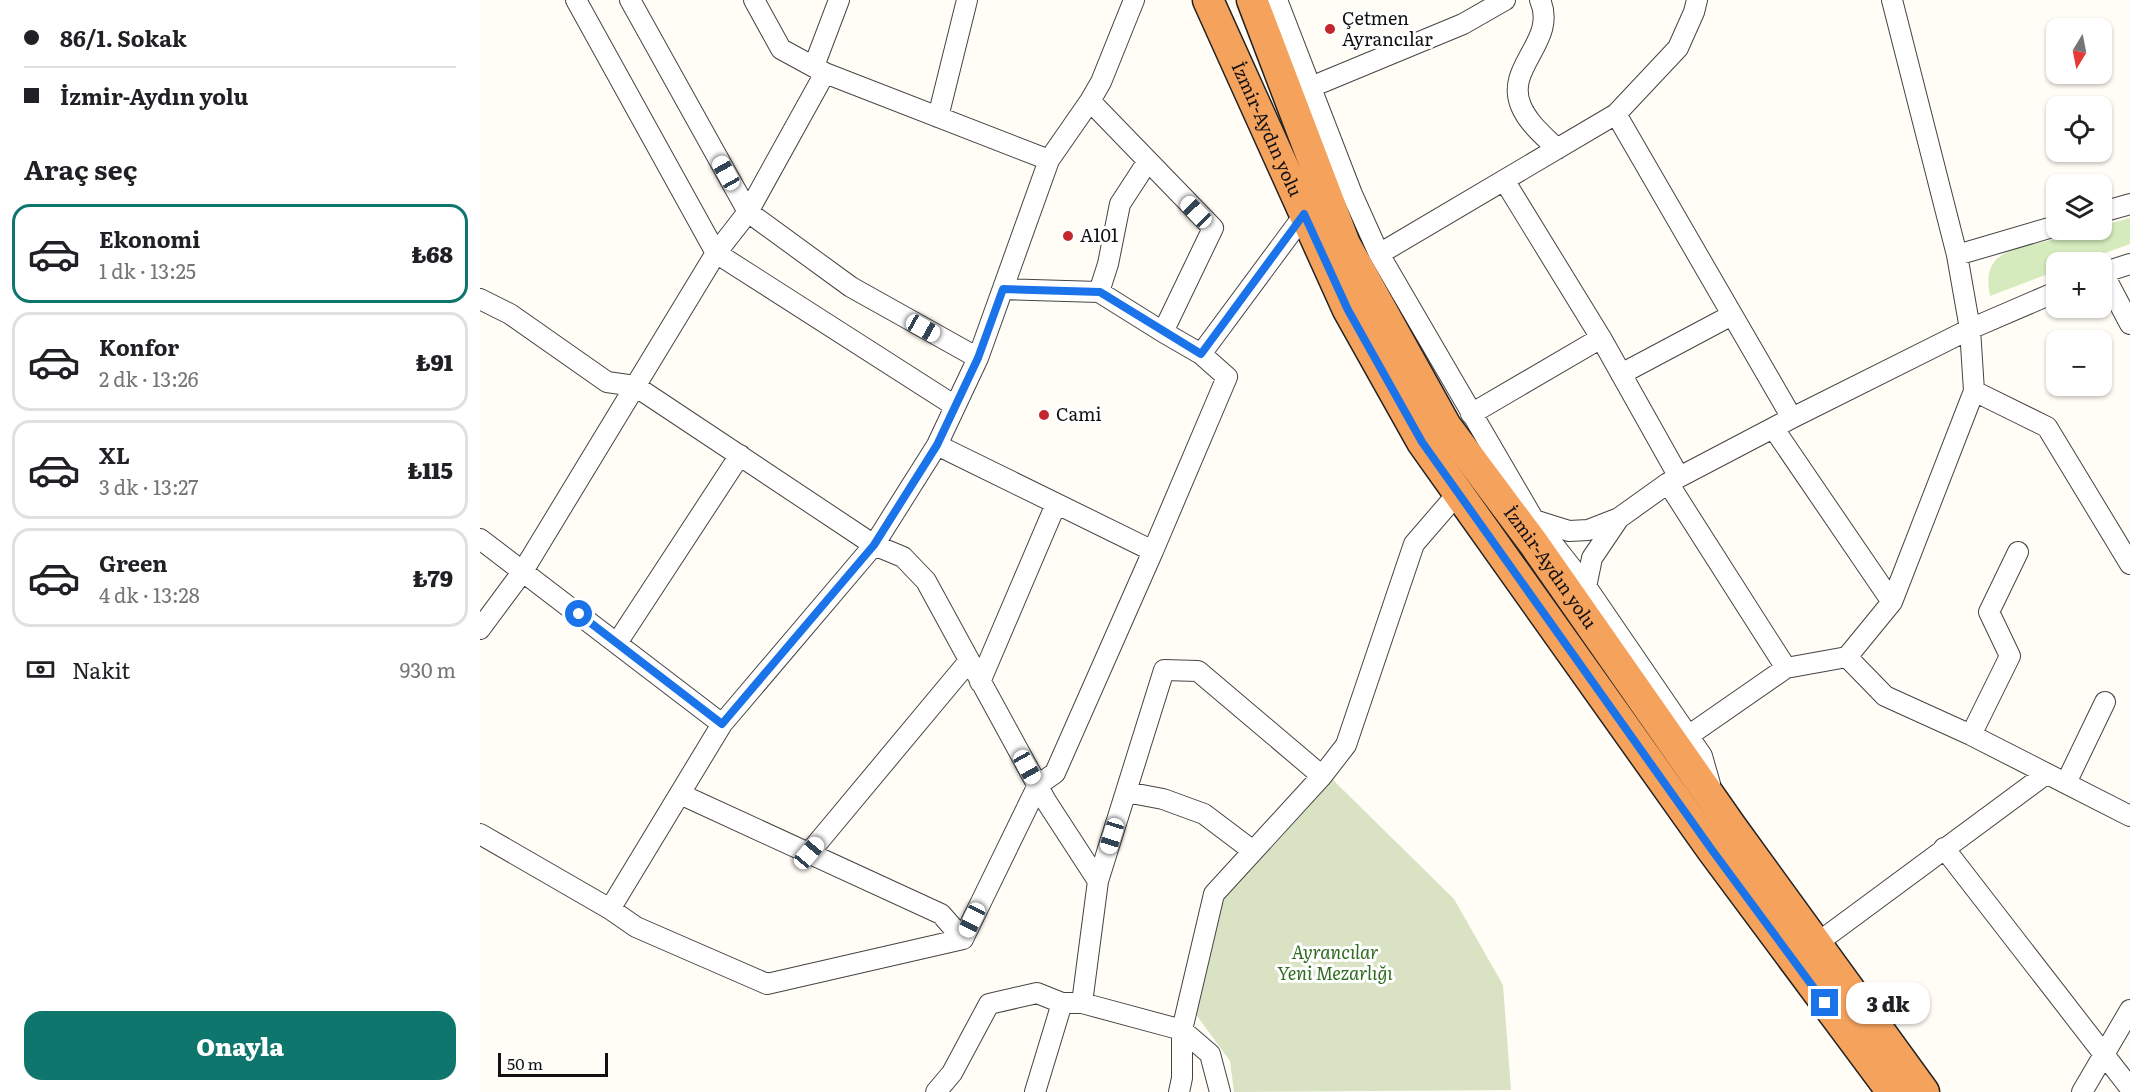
<!DOCTYPE html>
<html lang="tr">
<meta charset="utf-8">
<style>
:root{--surface:#fff;--page:#f2f2f2;--text:#202124;--muted:#757577;--line:#e0e0e0;--accent:#0f766e}
body{margin:0;font-family:Literata,serif;background:var(--page);color:var(--text);height:100vh;display:flex;flex-direction:column;font-size:22px;white-space:nowrap}
*{box-sizing:border-box;margin:0}
p{font-size:20px;color:var(--muted)}
.icon{flex:none;width:33px;height:33px;fill:none;stroke:currentColor;stroke-width:2;stroke-linecap:round;stroke-linejoin:round}
.map{position:relative;flex:1;overflow:hidden}
.sheet{display:flex;flex-direction:column;background:var(--surface);width:480px}
.sheet>*{flex:none}
.banner{display:grid;align-content:center;height:132px;padding:0 24px;background:var(--surface)}
.needle{width:39px;rotate:190deg}
.tools{position:absolute;left:1566px;top:18px;display:grid;gap:12px}
.tools a{display:grid;place-items:center;width:66px;height:66px;border-radius:12px;background:var(--surface);box-shadow:0 2px 4px #0004;font-size:30px}
.scale{position:absolute;left:18px;bottom:15px;width:110px;box-sizing:border-box;padding-left:6px;border:3px solid #111;border-top:0;font-size:16px;line-height:21px;white-space:nowrap;color:#111;-webkit-text-stroke:4px #fff;paint-order:stroke}
.end{position:absolute;width:27px;height:27px;margin:-14px;border:8px solid #1a73e8;background:#fff;box-shadow:0 0 0 3px #fff}
.from{border-radius:50%}
.bubble{position:absolute;height:42px;border-radius:18px;background:var(--surface);box-shadow:0 2px 4px #0004;font-size:20px;font-weight:800;line-height:42px;text-align:center}
.car{position:absolute;width:18px;height:36px;margin:-18px -9px;border-radius:8px;box-shadow:0 0 4px 2px #0007;background:linear-gradient(#fff 24%,#345 0 40%,#fff 0 76%,#345 0 86%,#fff 0)}
.banner b{display:flex;align-items:center;gap:21px;height:57px;font-size:22px}
.banner b+b{border-top:2px solid var(--line)}
.banner i{width:15px;height:15px;background:var(--text)}
ul{padding:0;list-style:none}
li{display:flex;align-items:center;gap:18px;height:99px;margin:0 12px 9px;padding:0 12px;border:3px solid var(--line);border-radius:18px}
li div{flex:1}
li b{display:block;font-size:22px}
li em{font-style:normal;font-weight:800}
li.on{border-color:var(--accent)}
li>.icon{width:54px;height:54px;stroke-width:1.5}
h2{padding:0 24px;font-size:27px;line-height:72px}
.pay{display:flex;align-items:center;gap:15px;height:66px;padding:0 24px;font-size:22px}
.pay p{margin-inline-start:auto}
.primary-button{display:flex;gap:12px;margin-top:auto;padding:12px 24px}
.primary-button a{flex:1;height:69px;border-radius:18px;background:var(--accent);color:#fff;font-size:24px;font-weight:800;line-height:69px;text-align:center}
main{display:flex;flex:1;min-height:0}
.map>svg:first-child{display:block}
</style>
<main>
<section class="sheet">
<div class="banner">
<b><i class="from"></i>86/1. Sokak</b>
<b><i></i>İzmir-Aydın yolu</b>
</div>
<h2>Araç seç</h2>
<ul>
<li class="on"><svg class="icon" aria-label="car" viewBox="0 0 24 24"><path d="M5 17H2v-5l4-1 3-4h7l3 4 3 1v5h-3M9 17h6M6 11h13"/><circle cx="7" cy="17" r="2"/><circle cx="17" cy="17" r="2"/></svg><div><b>Ekonomi</b><p>1 dk · 13:25</p></div><em>₺68</em></li>
<li><svg class="icon" aria-label="car" viewBox="0 0 24 24"><path d="M5 17H2v-5l4-1 3-4h7l3 4 3 1v5h-3M9 17h6M6 11h13"/><circle cx="7" cy="17" r="2"/><circle cx="17" cy="17" r="2"/></svg><div><b>Konfor</b><p>2 dk · 13:26</p></div><em>₺91</em></li>
<li><svg class="icon" aria-label="car" viewBox="0 0 24 24"><path d="M5 17H2v-5l4-1 3-4h7l3 4 3 1v5h-3M9 17h6M6 11h13"/><circle cx="7" cy="17" r="2"/><circle cx="17" cy="17" r="2"/></svg><div><b>XL</b><p>3 dk · 13:27</p></div><em>₺115</em></li>
<li><svg class="icon" aria-label="car" viewBox="0 0 24 24"><path d="M5 17H2v-5l4-1 3-4h7l3 4 3 1v5h-3M9 17h6M6 11h13"/><circle cx="7" cy="17" r="2"/><circle cx="17" cy="17" r="2"/></svg><div><b>Green</b><p>4 dk · 13:28</p></div><em>₺79</em></li>
</ul>
<div class="pay"><svg class="icon" aria-label="cash" viewBox="0 0 24 24"><path d="M3 7h18v10H3z"/><circle cx="12" cy="12" r="2"/></svg>Nakit<p>930 m</p></div>
<div class="primary-button"><a>Onayla</a></div>
</section>
<div class="map">
<svg width="1650" height="1092" viewBox="0 0 1650 1092">
<rect width="100%" height="100%" fill="#fffdf5"/>
<!-- green -->
<path fill="#d5ebbd" d="M 1650,218 L 1650,244 L 1600,262 L 1576,262 L 1576,271 L 1510,296 C 1501,253 1530,250 1563,242 C 1579,238 1594,234 1609,230 L 1622,230 L 1622,226 Z"/>
<!-- cemetery -->
<path fill="#d9e3c4" d="M 850,777 L 974,899 L 1023,985 L 1031,1090 L 754,1092 L 750,1061 L 715,1013 L 736,905 Z"/>
<g fill="none" stroke-linecap="round" stroke-linejoin="round">
<defs>
<path id="minor" d="M 96,0 L 236,253 L 475,406
M 150,0 L 268,212 L 371,287 L 498,358
M 274,0 L 301,49 L 345,73 L 569,160
M 797,0 L 872,194 L 899,254 L 1054,520 L 1103,582 L 1222,756 L 1230,784
M 1060,0 C 1078,41 1024,67 1041,106 C 1048,123 1064,136 1077,149
M 1412,0 L 1477,255 L 1490,329 L 1494,391 L 1412,602 L 1367,657 L 1405,696 L 1491,735 L 1650,816
M 334,66 L 359,0
M 831,87 L 983,24 L 1025,0
M 610,101 L 733,228 L 683,332 L 721,354 L 824,215
M 1136,114 L 1312,418
M 458,117 L 487,0
M 1024,180 L 1121,338 L 1199,477
M 1622,212 L 1650,204
M 899,254 L 1136,114 L 1198,48 L 1214,12 L 1217,0
M 1477,255 L 1576,226
M 1622,273 L 1650,264
M 1623,273 L 1650,324
M 523,289 L 619,292 L 683,332
M 619,292 L 628,264 L 640,204 L 668,161
M 0,299 L 30,314 L 127,382 L 155,386 L 394,545 L 423,557 L 446,581 L 566,801 L 618,881
M 1141,374 L 1252,315
M 1494,391 L 1567,427 L 1650,564
M 991,414 L 1121,338
M 1294,429 L 1412,602
M 457,445 L 673,551 L 747,377 L 721,354
M 1188,483 L 1306,668
M 1054,520 L 1089,531 L 1108,530 L 1139,518 L 1188,483 L 1312,418 L 1490,329 L 1576,292
M 0,539 L 242,724
M 1106,587 L 1112,558 L 1139,518
M 0,629 L 43,571 L 236,253 L 268,212 L 345,73
M 137,643 L 260,455
M 500,682 L 576,504
M 1491,735 L 1530,656 L 1509,612 L 1538,552
M 1208,736 L 1306,668 L 1367,657
M 1586,783 L 1625,702
M 646,792 L 683,799 L 724,814 L 773,851
M 200,794 L 461,914 L 483,939
M 0,834 L 130,909 L 156,927 L 287,984 L 483,939 L 558,785 L 575,773 L 673,551
M 1464,848 L 1650,1088
M 329,853 L 489,661
M 130,909 L 242,724 L 394,545 L 457,445 L 498,358 L 569,160 L 610,101 L 621,82 L 654,0
M 1336,944 L 1566,774
M 602,1003 L 618,881 L 684,670 L 718,671 L 842,776
M 456,1092 L 472,1073 L 509,1004 L 557,993 L 582,1003
M 555,1092 L 582,1003 L 602,1003 L 702,1030 L 730,1054 L 740,1092
M 699,1092 L 702,1078 L 702,1030 L 734,894 L 842,776 L 866,745 L 934,544 L 978,493
M 1602,1092 L 1650,1010"/>
<g id="highway">
<path id="s1" d="M 728,0 L 868,310 L 942,442 L 1232,850 L 1412,1092"/>
<path id="s2" d="M 772,0 L 865,244 L 966,426 L 1054,544 L 1251,826 L 1444,1092"/>
</g>
</defs>
<!-- minor casing -->
<use href="#minor" stroke="#444" stroke-width="22"/>
<!-- highway casing -->
<use href="#highway" stroke="#222" stroke-width="33"/>
<!-- minor -->
<use href="#minor" stroke="#fff" stroke-width="20"/>
<!-- highway -->
<use href="#highway" stroke="#f5a25d" stroke-width="30"/>
</g>
<g fill="none" stroke-linecap="round" stroke-linejoin="round">
<!-- route -->
<path stroke="#1a73e8" stroke-width="8" d="M 99,614 L 242,724 L 394,545 L 457,445 L 498,358 L 523,289 L 620,292 L 721,354 L 824,214 L 868,310 L 942,442 L 1232,850 L 1345,1003"/>
</g>
<!-- markers -->
<g fill="#c4262e" stroke="#fff" stroke-width="2">
<circle cx="850" cy="29" r="6"/>
<circle cx="588" cy="236" r="6"/>
<circle cx="564" cy="415" r="6"/>
</g>
<g text-anchor="middle" stroke-width="6" stroke-linejoin="round" paint-order="stroke">
<!-- poi labels -->
<g font-size="18" fill="#111" stroke="#fff" text-anchor="start">
<text x="862" y="25">Çetmen<tspan x="862" dy="21">Ayrancılar</tspan></text>
<text x="600" y="242">A101</text>
<text x="576" y="421">Cami</text>
</g>
<!-- street labels -->
<g font-size="18" fill="#111" stroke="#fff">
<text dy="6" stroke="none"><textPath href="#s1" startOffset="142">İzmir-Aydın yolu</textPath></text>
<text dy="6" stroke="none"><textPath href="#s2" startOffset="645">İzmir-Aydın yolu</textPath></text>
</g>
<!-- park labels -->
<g font-size="18" font-style="italic" fill="#2f6b1f" stroke="#fff">
<text x="855" y="959">Ayrancılar<tspan x="855" dy="21">Yeni Mezarlığı</tspan></text>
</g>
</g>
</svg>
<div class="tools">
<a><svg class="needle" viewBox="-14 -14 28 28"><path d="M0-13l5 13h-10z" fill="#e53935"/><path d="M0 13l5-13h-10z" fill="#757577"/></svg></a>
<a><svg class="icon" aria-label="locate" viewBox="0 0 24 24"><circle cx="12" cy="12" r="6"/><path d="M12 2v4M12 18v4M2 12h4M18 12h4"/></svg></a>
<a><svg class="icon" aria-label="layers" viewBox="0 0 24 24"><path d="M12 4l9 5-9 5-9-5zM3 14l9 5 9-5"/></svg></a>
<a>+</a>
<a>−</a>
</div>
<div class="scale">50 m</div>
<i class="end from" style="left:99px;top:614px"></i>
<i class="end" style="left:1345px;top:1003px"></i>
<div class="bubble" style="left:1366px;top:982px;width:84px">3 dk</div>
<i class="car" style="left:246px;top:173px;rotate:331deg"></i>
<i class="car" style="left:716px;top:212px;rotate:316deg"></i>
<i class="car" style="left:443px;top:328px;rotate:119deg"></i>
<i class="car" style="left:547px;top:767px;rotate:151deg"></i>
<i class="car" style="left:632px;top:836px;rotate:197deg"></i>
<i class="car" style="left:329px;top:853px;rotate:40deg"></i>
<i class="car" style="left:492px;top:920px;rotate:206deg"></i>
</div>
</main>
